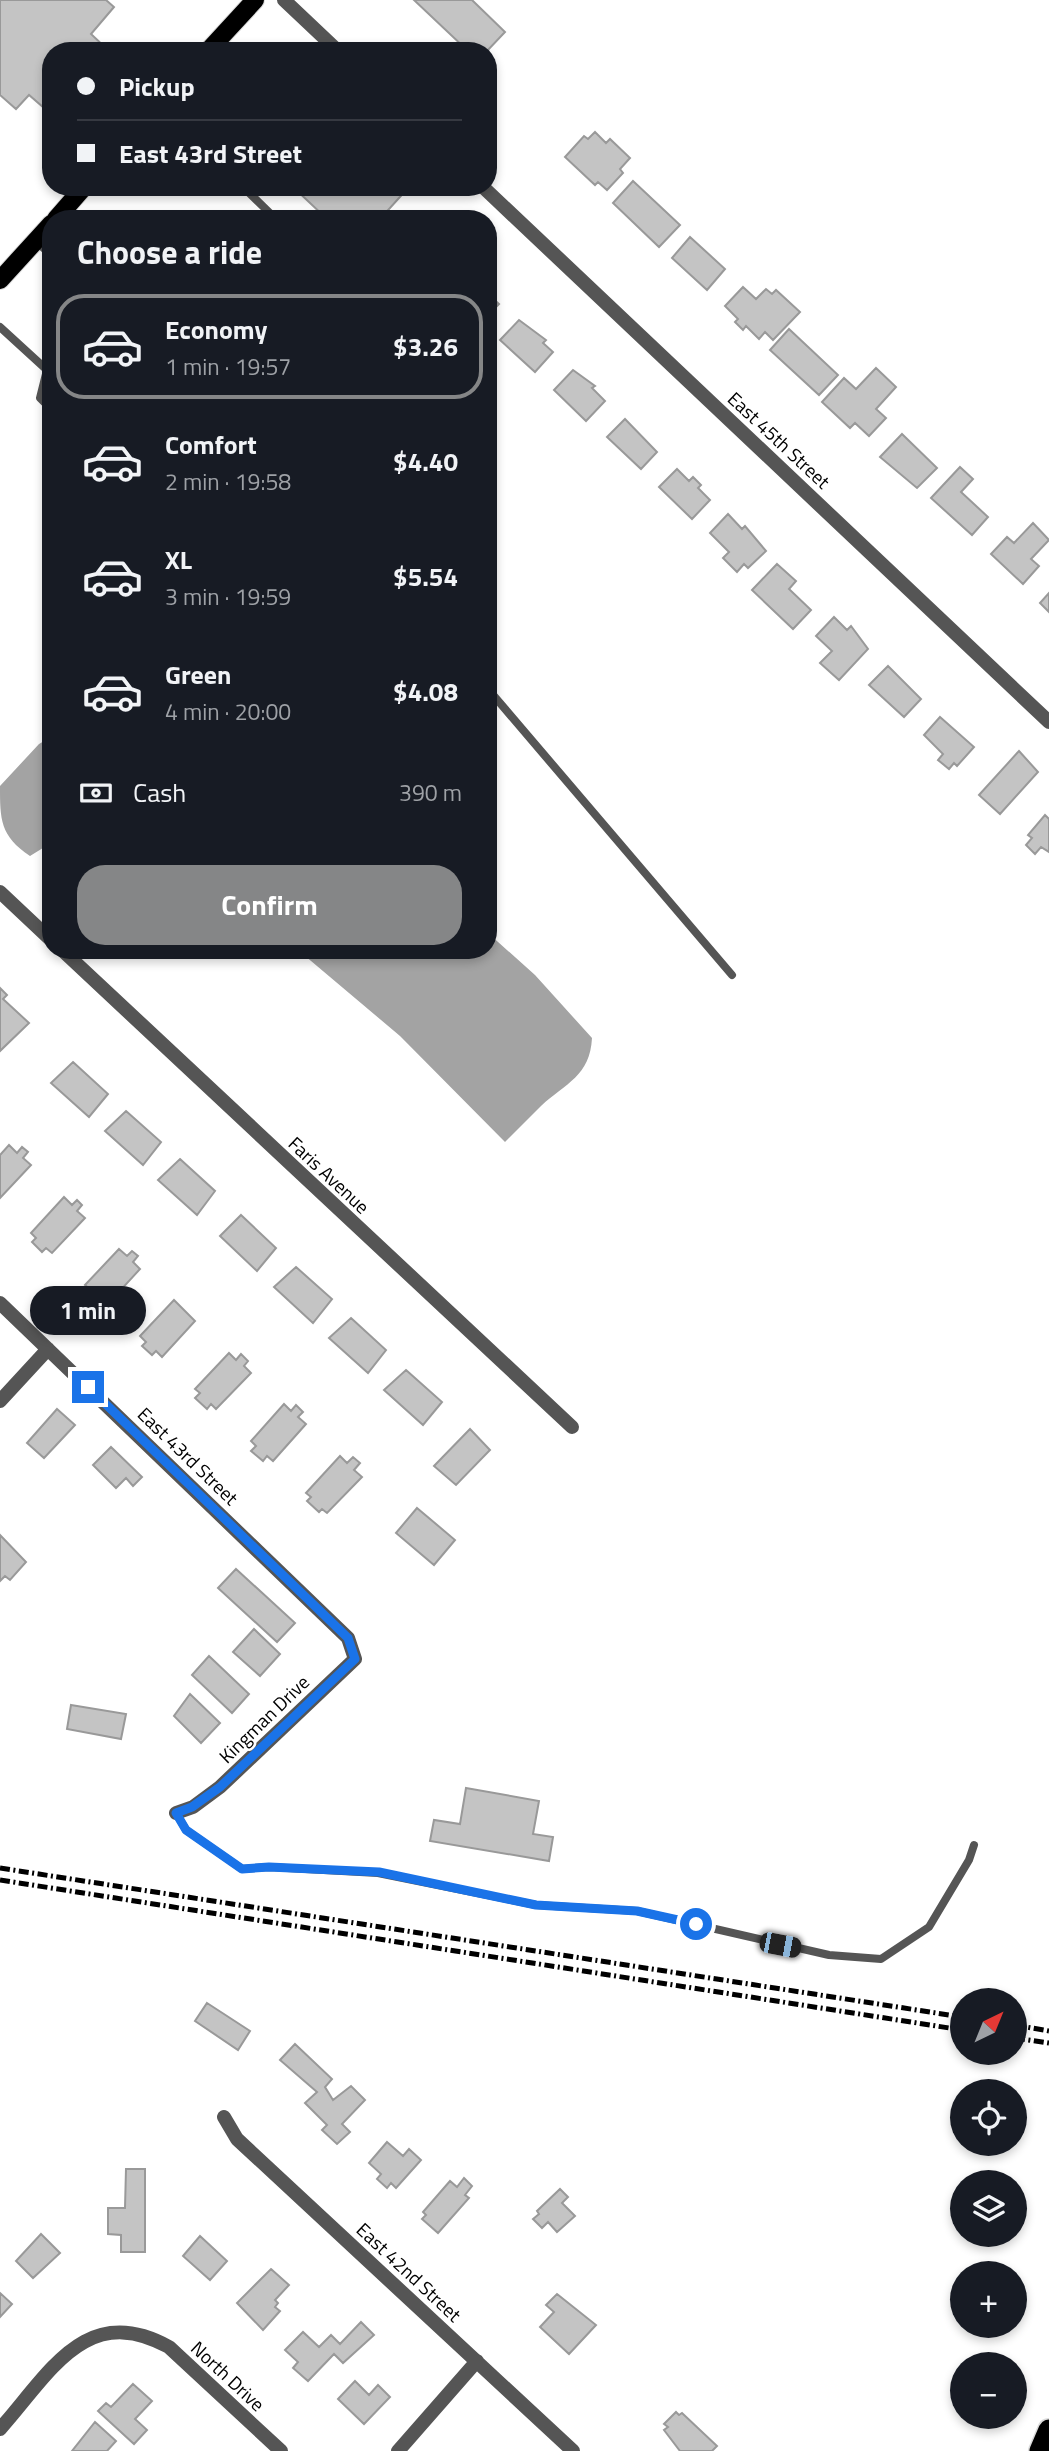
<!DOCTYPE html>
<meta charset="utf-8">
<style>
:root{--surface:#171b24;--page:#20242c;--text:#f1f3f6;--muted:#9ea1a6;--line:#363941;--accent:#858687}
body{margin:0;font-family:"Titillium Web",sans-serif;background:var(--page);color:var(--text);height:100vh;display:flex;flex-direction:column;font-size:26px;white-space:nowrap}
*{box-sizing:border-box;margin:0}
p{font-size:23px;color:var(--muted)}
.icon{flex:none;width:38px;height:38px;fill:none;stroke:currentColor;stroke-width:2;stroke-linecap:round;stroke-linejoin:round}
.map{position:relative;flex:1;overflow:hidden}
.panel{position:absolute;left:42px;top:210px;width:455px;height:749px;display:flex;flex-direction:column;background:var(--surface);border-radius:28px;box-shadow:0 4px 10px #0003}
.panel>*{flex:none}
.guide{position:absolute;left:42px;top:42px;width:455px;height:154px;border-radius:28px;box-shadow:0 4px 10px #0003;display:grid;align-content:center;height:154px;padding:0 35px;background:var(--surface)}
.needle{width:46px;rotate:43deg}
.buttons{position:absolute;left:950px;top:1988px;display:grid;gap:14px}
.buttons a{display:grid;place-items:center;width:77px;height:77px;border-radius:50%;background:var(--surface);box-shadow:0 4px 10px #0003;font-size:35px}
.end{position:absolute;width:32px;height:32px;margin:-16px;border:9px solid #1a73e8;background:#fff;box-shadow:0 0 0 4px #fff}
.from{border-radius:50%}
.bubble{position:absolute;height:49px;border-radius:24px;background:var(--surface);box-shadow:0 4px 10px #0003;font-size:23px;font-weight:700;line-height:49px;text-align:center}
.car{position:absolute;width:21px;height:42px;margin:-21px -10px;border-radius:9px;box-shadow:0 0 5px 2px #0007;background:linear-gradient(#222 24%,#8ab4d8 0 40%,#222 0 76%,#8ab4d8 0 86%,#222 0)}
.guide b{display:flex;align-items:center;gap:24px;height:66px;font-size:26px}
.guide b+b{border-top:2px solid var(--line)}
.guide i{width:18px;height:18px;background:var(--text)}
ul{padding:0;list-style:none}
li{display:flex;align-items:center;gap:21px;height:105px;margin:0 14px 10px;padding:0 21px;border:4px solid transparent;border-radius:28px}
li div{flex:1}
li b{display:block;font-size:26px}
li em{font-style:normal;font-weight:700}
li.active{border-color:var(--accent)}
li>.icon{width:63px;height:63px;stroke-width:1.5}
h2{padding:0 35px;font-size:32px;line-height:84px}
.pay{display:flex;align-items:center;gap:18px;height:77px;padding:0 35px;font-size:26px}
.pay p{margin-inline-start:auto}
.cta{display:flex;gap:14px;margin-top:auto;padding:14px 35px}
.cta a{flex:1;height:80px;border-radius:28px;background:var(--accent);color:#fff;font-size:28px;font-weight:700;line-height:80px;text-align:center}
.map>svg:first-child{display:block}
</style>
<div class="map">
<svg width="1049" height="2451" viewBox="0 0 1049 2451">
<rect width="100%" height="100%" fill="#fff"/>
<!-- water -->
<path fill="#a3a3a3" d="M 51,737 L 51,843 L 30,856 C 0,836 0,819 0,786 L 39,744 Z
M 488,933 L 535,975 L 592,1038 C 590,1076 566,1083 541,1106 C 529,1118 517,1130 505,1142 L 400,1036 L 298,950 L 488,950 Z"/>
<!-- building -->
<path fill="#c4c4c4" stroke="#999" stroke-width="2" d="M 0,0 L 106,0 L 114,7 L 91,34 L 109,51 L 51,51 L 51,114 L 29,95 L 16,109 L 0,95 Z
M 414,0 L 472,0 L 505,32 L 487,51 L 468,51 Z
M 595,132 L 606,143 L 610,139 L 630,158 L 620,169 L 623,173 L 607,190 L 598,182 L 595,185 L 565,157 L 584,136 L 588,139 Z
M 633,181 L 680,225 L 659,247 L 613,203 Z
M 293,187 L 409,187 L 380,219 L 327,219 Z
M 690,237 L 725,269 L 707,290 L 672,258 Z
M 743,287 L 756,299 L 766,289 L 772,294 L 776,290 L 800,312 L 773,340 L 765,332 L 759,339 L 746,326 L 743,330 L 735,322 L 738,319 L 725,306 Z
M 488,294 L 499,304 L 488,315 Z
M 519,320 L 546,340 L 543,343 L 553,352 L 535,372 L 500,340 Z
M 789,329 L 838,375 L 819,395 L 770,350 Z
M 876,368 L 896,387 L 876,409 L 886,418 L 869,436 L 855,423 L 850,428 L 822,402 L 844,378 L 856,389 Z
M 573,370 L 595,386 L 592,388 L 605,401 L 586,421 L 554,390 Z
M 625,419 L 657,452 L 641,469 L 607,437 Z
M 902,434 L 937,468 L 917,488 L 880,457 Z
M 960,467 L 973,479 L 961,492 L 988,517 L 972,535 L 931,498 Z
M 677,469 L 689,481 L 693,477 L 701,485 L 698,488 L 710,500 L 692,519 L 659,487 Z
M 728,514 L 742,529 L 745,526 L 766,551 L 748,568 L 744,564 L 737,572 L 723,558 L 729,552 L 710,533 Z
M 1033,523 L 1049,540 L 1031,559 L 1039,566 L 1023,584 L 991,554 L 1007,537 L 1014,543 Z
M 777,564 L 796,581 L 789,589 L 811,610 L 793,629 L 752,590 Z
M 1049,593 L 1049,612 L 1040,603 Z
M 834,617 L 847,630 L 851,626 L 868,649 L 839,680 L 820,663 L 832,651 L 816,636 Z
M 888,666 L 921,699 L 904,717 L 869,685 Z
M 940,717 L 974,747 L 957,766 L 954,763 L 949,769 L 938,760 L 943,754 L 924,735 Z
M 1019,751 L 1038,772 L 1000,814 L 979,795 Z
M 1045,815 L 1049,819 L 1049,852 L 1041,847 L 1035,854 L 1026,845 L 1032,838 L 1028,835 Z
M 0,988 L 7,995 L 3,999 L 29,1023 L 0,1051 Z
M 73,1062 L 108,1094 L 89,1117 L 51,1083 Z
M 126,1111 L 161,1142 L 143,1165 L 105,1131 Z
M 9,1145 L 17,1153 L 22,1147 L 28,1152 L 23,1158 L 31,1165 L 0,1198 L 0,1155 Z
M 180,1159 L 215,1191 L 197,1215 L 158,1180 Z
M 64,1197 L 72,1205 L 77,1200 L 82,1205 L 77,1211 L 85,1218 L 52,1253 L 46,1248 L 42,1252 L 32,1242 L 36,1238 L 31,1233 Z
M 241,1215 L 276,1248 L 257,1271 L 220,1236 Z
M 119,1249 L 127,1256 L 132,1251 L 138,1256 L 133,1262 L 140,1269 L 107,1305 L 102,1301 L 98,1305 L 86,1295 L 91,1290 L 85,1285 Z
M 296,1267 L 332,1299 L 313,1323 L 274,1287 Z
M 174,1300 L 195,1321 L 162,1357 L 156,1351 L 152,1355 L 142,1346 L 146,1342 L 140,1336 Z
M 351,1318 L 386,1350 L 368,1373 L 329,1338 Z
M 229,1353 L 236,1360 L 241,1354 L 248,1361 L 244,1366 L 251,1373 L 216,1409 L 211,1404 L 207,1409 L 195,1398 L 200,1393 L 195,1389 Z
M 406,1370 L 442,1402 L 423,1425 L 384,1390 Z
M 284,1404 L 291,1411 L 296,1405 L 303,1412 L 298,1417 L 306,1424 L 273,1461 L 267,1456 L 263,1461 L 251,1451 L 256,1446 L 251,1441 Z
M 57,1409 L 75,1425 L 44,1458 L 27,1443 Z
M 470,1429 L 490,1450 L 456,1485 L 434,1466 Z
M 111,1447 L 142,1477 L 133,1486 L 126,1478 L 116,1488 L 93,1465 Z
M 340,1456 L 347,1463 L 353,1457 L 360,1463 L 354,1470 L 362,1477 L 327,1513 L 322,1509 L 319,1512 L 307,1501 L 311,1497 L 306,1493 Z
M 417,1508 L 455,1540 L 434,1565 L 396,1533 Z
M 0,1535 L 26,1562 L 10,1580 L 5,1576 L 0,1581 Z
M 236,1569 L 295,1623 L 277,1642 L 218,1588 Z
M 254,1629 L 280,1654 L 260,1676 L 233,1652 Z
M 209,1656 L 249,1694 L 232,1713 L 192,1675 Z
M 190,1694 L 220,1723 L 201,1743 L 174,1716 Z
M 71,1705 L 126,1714 L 121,1739 L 67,1729 Z
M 466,1788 L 539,1801 L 533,1834 L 553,1837 L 549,1861 L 430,1841 L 434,1820 L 460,1824 Z
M 207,2003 L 250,2031 L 238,2050 L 195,2021 Z
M 295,2044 L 332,2079 L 325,2087 L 333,2100 L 351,2086 L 365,2100 L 342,2124 L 350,2132 L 337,2144 L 322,2130 L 327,2125 L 305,2103 L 317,2092 L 280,2060 Z
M 387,2142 L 403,2156 L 409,2149 L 421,2160 L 396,2188 L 391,2183 L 387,2188 L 377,2179 L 381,2174 L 369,2163 Z
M 126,2169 L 145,2169 L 145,2252 L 121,2252 L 121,2235 L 108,2234 L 108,2208 L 125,2208 Z
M 464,2178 L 472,2186 L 465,2195 L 469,2198 L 438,2233 L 422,2219 L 426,2215 L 423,2212 L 450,2181 L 457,2187 Z
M 560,2189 L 568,2197 L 562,2203 L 575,2216 L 557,2232 L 548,2222 L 542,2228 L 533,2219 L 539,2214 L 537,2211 Z
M 41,2234 L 60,2253 L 33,2278 L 16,2261 Z
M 200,2236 L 227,2261 L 210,2280 L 183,2256 Z
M 271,2269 L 289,2285 L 275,2300 L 278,2303 L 275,2307 L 280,2311 L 263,2330 L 237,2303 Z
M 0,2293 L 12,2304 L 0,2317 Z
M 557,2294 L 596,2325 L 569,2354 L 540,2327 L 554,2312 L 546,2305 Z
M 361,2322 L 374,2335 L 343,2363 L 334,2354 L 308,2381 L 293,2368 L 298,2362 L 285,2350 L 303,2332 L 319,2347 L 331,2335 L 340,2344 Z
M 355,2381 L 369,2395 L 378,2385 L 390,2397 L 364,2424 L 338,2399 Z
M 133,2384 L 152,2401 L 135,2419 L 147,2430 L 134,2444 L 98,2411 L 106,2403 L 111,2407 Z
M 676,2412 L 679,2415 L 682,2413 L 717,2446 L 712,2451 L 680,2451 L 664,2430 L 668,2427 L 664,2424 Z
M 95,2422 L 116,2441 L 107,2451 L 72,2451 Z"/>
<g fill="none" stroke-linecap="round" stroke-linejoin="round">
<defs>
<path id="primary" d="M 208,51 L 255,0
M 56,219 L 84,187
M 0,280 L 51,224"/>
<path id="motorway" d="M 1040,2451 L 1049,2430"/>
</defs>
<!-- primary casing -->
<use href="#primary" stroke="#dbdbdb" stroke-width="20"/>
<!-- motorway casing -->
<use href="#motorway" stroke="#dbdbdb" stroke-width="24"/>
<!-- service -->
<path stroke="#555" stroke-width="8" d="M 243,187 L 276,219
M 36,241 L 51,255
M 0,327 L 47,370 L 40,398 L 51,409
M 488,689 L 732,975
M 176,1813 L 186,1830 L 242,1869 L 269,1867 L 378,1873 L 536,1905 L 637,1911 L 829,1955 L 881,1959 L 929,1927 L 969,1860 L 974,1845"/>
<!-- minor -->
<path stroke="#555" stroke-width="14" d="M 284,0 L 338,51
M 483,187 L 1049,722
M 0,892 L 51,940
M 62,950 L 572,1427
M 0,1303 L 348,1638 L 355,1659 L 220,1787 L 193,1807 L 176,1813
M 0,1401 L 48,1349
M 224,2117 L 237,2139 L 573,2451
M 0,2429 C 50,2373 86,2301 169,2347 L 281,2451
M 398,2451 L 477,2361"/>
<!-- primary -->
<use href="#primary" stroke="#000" stroke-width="18"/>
<!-- motorway -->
<use href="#motorway" stroke="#000" stroke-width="21"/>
<!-- rail -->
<path stroke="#000" stroke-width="5" stroke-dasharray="10 3.5 2 3.5" stroke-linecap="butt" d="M 0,1868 L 962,2017
M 0,1880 L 962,2030
M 1015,2025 L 1049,2031
M 1015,2038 L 1049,2043"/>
</g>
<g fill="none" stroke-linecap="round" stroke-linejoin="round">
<!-- route -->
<path stroke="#1a73e8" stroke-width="9" d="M 88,1387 L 348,1638 L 355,1659 L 220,1787 L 192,1807 L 176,1813 L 186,1830 L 242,1869 L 269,1867 L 379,1872 L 536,1905 L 637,1911 L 696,1924"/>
</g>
<g text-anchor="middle" stroke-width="5" stroke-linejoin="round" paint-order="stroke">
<!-- street labels -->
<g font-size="19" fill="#000" stroke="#fff">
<text transform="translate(779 440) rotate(43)" y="7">East 45th Street</text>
<text transform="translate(329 1175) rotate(43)" y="7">Faris Avenue</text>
<text transform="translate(188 1456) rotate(44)" y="7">East 43rd Street</text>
<text transform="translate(264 1719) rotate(-44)" y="7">Kingman Drive</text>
<text transform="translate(409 2272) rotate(43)" y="7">East 42nd Street</text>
<text transform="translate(228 2376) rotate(43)" y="7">North Drive</text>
</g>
</g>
</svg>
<div class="buttons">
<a><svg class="needle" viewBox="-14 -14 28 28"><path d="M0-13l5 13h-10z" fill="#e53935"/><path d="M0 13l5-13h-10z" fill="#9ea1a6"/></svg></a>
<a><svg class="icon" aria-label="locate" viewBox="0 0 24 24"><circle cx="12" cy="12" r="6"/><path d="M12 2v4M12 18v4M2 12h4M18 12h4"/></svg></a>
<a><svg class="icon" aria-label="layers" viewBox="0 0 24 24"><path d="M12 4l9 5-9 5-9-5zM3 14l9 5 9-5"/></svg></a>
<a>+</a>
<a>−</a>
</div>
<i class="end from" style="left:696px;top:1924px"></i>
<i class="end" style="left:88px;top:1387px"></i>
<div class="bubble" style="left:30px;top:1286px;width:116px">1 min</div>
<i class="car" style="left:780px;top:1945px;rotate:101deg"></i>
<div class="guide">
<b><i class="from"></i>Pickup</b>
<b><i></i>East 43rd Street</b>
</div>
<section class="panel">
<h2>Choose a ride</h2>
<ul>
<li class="active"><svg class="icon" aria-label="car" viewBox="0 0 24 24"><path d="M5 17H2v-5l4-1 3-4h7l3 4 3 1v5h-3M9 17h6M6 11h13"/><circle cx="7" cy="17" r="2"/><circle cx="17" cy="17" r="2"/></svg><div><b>Economy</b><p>1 min · 19:57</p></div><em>$3.26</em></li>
<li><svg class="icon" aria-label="car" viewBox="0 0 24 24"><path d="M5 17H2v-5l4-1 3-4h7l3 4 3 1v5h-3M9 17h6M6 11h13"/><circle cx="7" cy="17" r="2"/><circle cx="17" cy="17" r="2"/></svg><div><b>Comfort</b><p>2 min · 19:58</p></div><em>$4.40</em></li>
<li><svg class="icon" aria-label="car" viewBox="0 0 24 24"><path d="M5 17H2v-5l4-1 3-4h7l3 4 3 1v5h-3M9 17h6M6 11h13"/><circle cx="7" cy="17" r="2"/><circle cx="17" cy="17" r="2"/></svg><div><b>XL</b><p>3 min · 19:59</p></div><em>$5.54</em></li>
<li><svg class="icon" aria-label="car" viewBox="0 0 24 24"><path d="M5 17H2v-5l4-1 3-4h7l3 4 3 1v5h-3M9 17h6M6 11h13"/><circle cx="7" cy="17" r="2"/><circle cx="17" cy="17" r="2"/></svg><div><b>Green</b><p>4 min · 20:00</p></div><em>$4.08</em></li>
</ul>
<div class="pay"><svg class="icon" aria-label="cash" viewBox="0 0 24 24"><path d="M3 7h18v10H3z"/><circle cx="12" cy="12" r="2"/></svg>Cash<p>390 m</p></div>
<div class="cta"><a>Confirm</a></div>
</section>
</div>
